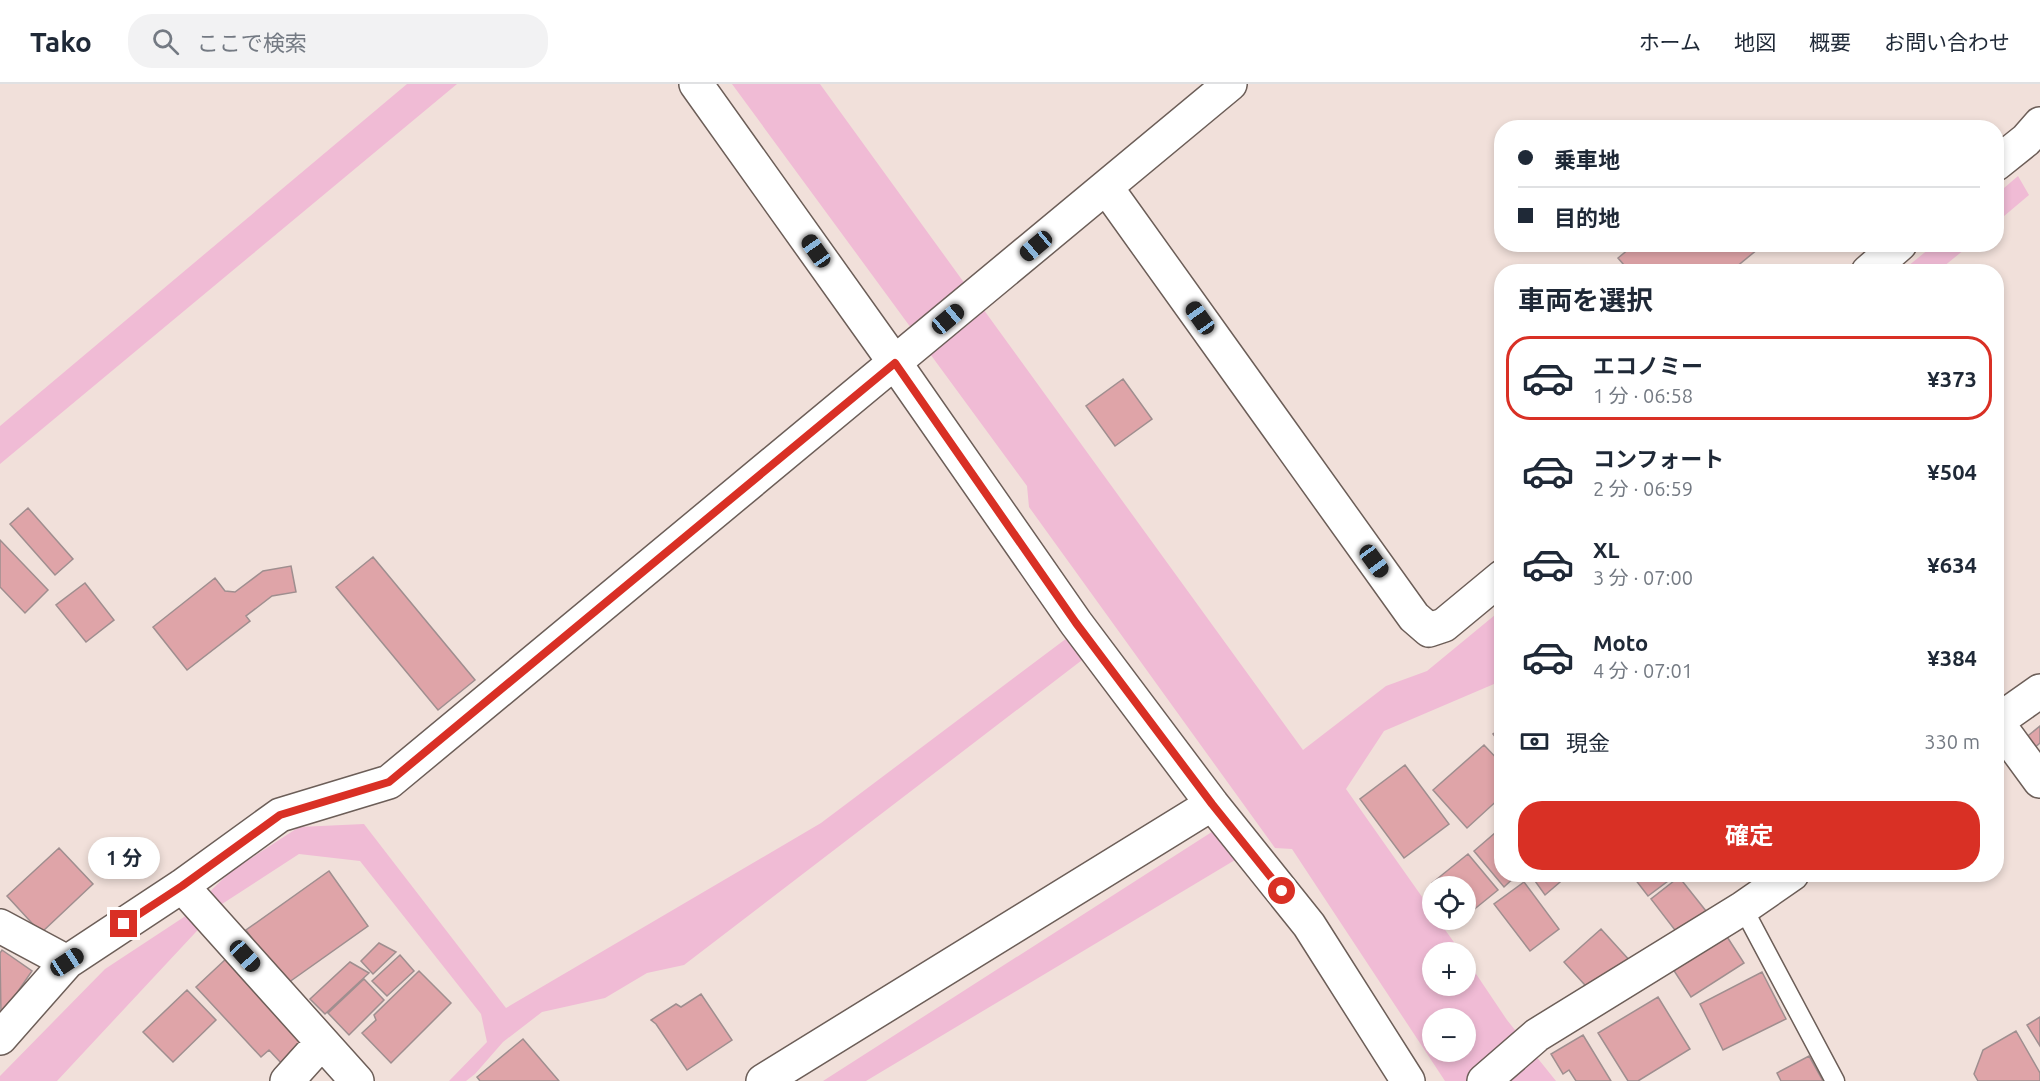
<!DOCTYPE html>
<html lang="ja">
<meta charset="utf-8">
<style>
:root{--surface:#fff;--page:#f2f2f3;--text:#1f2937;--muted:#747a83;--line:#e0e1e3;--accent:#d93025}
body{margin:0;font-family:Ubuntu,"Noto Sans JP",sans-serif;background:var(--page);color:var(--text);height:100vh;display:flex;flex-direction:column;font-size:22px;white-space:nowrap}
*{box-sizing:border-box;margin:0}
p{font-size:20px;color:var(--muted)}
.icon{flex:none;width:33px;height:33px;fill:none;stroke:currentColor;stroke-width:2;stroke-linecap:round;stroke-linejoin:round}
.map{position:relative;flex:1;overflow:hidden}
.panel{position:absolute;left:1494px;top:180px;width:510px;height:618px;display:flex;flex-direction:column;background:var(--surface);border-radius:24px;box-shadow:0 3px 9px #0003}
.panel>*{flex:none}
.banner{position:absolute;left:1494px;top:36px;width:510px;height:132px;border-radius:24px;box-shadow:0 3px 9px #0003;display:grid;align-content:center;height:132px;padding:0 24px;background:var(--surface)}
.controls{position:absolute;left:1422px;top:792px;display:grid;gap:12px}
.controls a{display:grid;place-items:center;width:54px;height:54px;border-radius:50%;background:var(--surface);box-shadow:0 3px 9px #0003;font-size:30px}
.end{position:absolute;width:27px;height:27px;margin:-14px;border:8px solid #d93025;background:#fff;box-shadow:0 0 0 3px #fff}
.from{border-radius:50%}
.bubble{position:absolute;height:42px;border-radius:21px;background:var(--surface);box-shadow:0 3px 9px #0003;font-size:20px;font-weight:700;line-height:42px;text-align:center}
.car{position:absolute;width:18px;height:36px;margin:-18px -9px;border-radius:8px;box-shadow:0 0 4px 2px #0007;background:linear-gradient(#222 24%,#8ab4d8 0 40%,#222 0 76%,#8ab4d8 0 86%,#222 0)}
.banner b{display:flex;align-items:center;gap:21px;height:57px;font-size:22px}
.banner b+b{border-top:2px solid var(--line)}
.banner i{width:15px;height:15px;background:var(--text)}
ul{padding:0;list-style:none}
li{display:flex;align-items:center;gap:18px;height:84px;margin:0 12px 9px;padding:0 12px;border:3px solid transparent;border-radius:24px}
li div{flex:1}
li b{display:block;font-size:22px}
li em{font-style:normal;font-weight:700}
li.current{border-color:var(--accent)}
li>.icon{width:54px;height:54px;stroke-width:1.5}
h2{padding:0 24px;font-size:27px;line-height:72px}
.pay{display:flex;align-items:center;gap:15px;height:66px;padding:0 24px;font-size:22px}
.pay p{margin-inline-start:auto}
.action{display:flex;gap:12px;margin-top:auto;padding:12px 24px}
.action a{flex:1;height:69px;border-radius:24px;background:var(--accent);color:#fff;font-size:24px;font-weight:700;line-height:69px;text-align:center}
header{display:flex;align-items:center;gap:36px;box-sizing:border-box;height:84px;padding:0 30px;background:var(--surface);border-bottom:2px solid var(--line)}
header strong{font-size:28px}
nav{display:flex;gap:33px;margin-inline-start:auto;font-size:21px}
.search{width:420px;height:54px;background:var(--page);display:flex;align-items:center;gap:15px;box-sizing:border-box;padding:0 21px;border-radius:24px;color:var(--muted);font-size:22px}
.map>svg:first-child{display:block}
</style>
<header>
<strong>Tako</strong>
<div class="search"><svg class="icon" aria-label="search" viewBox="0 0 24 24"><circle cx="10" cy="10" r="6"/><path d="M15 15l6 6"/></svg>ここで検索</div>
<nav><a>ホーム</a><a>地図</a><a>概要</a><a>お問い合わせ</a></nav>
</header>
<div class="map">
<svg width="2040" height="997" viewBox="0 0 2040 997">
<rect width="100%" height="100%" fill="#f1e0da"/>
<!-- water -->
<path fill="#f0bbd5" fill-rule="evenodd" d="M 407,0 L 457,0 L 0,380 L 0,342 Z
M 732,0 L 820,0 L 1303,666 L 1386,602 L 1427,587 L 1501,526 L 1501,597 L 1384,647 L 1346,705 L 1432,827 L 1432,836 L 1438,836 L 1461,868 L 1432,868 L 1432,902 L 1466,902 L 1466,875 L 1507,936 L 1556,997 L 1445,997 L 1292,765 L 1275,764 L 1029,423 L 1027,402 ZM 1432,934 L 1466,934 L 1466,968 L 1432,968 Z
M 2018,92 L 2029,111 L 1997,138 L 1997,110 Z
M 1935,160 L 1970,161 L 1938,187 L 1902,187 Z
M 1071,551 L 1086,573 L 684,881 L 647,889 L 605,914 L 542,928 L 503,958 L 475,990 L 466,997 L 449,997 L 487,958 L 481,930 L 360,777 L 299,770 L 222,820 L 57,997 L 0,997 L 0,992 L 105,885 L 184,833 L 230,788 L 299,743 L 364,740 L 506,924 L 821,739 Z
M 1218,744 L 1240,773 L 866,997 L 823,997 Z"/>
<!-- building -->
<path fill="#dfa4a8" stroke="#9f8e8f" stroke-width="1.5" d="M 1635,160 L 1755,160 L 1758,165 L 1730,188 L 1630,188 L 1618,174 Z
M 1123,295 L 1152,335 L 1115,362 L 1086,322 Z
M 28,424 L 73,475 L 55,491 L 10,440 Z
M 0,456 L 48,506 L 25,529 L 0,503 Z
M 373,473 L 475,596 L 438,626 L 336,503 Z
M 291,482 L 296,508 L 272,512 L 246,532 L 250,537 L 187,586 L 153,543 L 215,494 L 225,507 L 235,508 L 263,487 Z
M 85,499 L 114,536 L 86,558 L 56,521 Z
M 2040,642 L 2040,659 L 2033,665 L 2024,655 Z
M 1502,644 L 1502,662 L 1493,650 Z
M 1484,661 L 1502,680 L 1502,712 L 1467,744 L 1433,706 Z
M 1405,681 L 1449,740 L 1404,774 L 1360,715 Z
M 1502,743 L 1502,790 L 1518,790 L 1504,803 L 1474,767 Z
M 59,764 L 93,800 L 41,849 L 7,812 Z
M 1468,770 L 1498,806 L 1466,832 L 1466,802 L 1435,802 L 1432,799 Z
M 329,787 L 368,842 L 285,901 L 246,846 Z
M 1530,790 L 1566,790 L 1567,792 L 1545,811 Z
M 1631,790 L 1676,790 L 1676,791 L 1648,812 Z
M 1679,793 L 1706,827 L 1678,850 L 1651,815 Z
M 1524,798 L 1559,845 L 1530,867 L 1494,820 Z
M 1601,845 L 1631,878 L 1594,911 L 1564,878 Z
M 1722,845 L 1744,879 L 1691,913 L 1669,879 Z
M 379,859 L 396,868 L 373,890 L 361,877 Z
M 2,866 L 32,887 L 1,932 L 0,869 Z
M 400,871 L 414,887 L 387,912 L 372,897 Z
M 228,873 L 307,960 L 283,981 L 269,966 L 261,973 L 196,903 Z
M 350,878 L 369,889 L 325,930 L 310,915 Z
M 419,887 L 451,919 L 391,979 L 362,949 L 376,936 L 374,931 Z
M 1762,888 L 1786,935 L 1723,966 L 1700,920 Z
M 364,895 L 384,916 L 349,951 L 328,929 Z
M 187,906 L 216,936 L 173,978 L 143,948 Z
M 701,910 L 732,956 L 687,986 L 656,940 L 651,936 L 676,920 L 681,923 Z
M 1658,913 L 1690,965 L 1638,997 L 1628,997 L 1598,949 Z
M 2040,933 L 2040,962 L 2027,941 Z
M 2016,947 L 2040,989 L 2040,997 L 1978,997 L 1974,990 L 1983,966 Z
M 1583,951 L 1611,997 L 1576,997 L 1569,986 L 1563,990 L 1551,970 Z
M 523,955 L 559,997 L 480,997 L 477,993 Z
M 1809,972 L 1823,997 L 1781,997 L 1777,989 Z"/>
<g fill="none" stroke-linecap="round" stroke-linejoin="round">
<defs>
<path id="lane" d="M 1743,824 L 1835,997"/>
<path id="street" d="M 696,0 L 895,279 L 1076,539 L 1212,720 L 1309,841 L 1408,997
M 1996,80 L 2026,56 L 2040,40
M 1106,103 L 1414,533 L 1429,546 L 1444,541 L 1502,493
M 1868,188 L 1900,160
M 1996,637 L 2040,697
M 1996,638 L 2040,607
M 182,802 L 322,958 L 287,997
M 0,842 L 67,878
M 0,954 L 67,878 L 182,802 L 280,731 L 389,698 L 1230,0
M 322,958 L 357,997
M 763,997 L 1212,720
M 1484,997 L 1537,951 L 1743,824 L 1792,790"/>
</defs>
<!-- lane casing -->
<use href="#lane" stroke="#6c5e58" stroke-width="21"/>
<!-- street casing -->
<use href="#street" stroke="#6c5e58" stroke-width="36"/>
<!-- lane -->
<use href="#lane" stroke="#fff" stroke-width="18"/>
<!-- street -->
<use href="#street" stroke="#fff" stroke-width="33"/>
</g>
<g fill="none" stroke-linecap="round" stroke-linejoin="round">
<!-- route -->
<path stroke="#d93025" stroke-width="8" d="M 124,840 L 182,802 L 280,731 L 389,698 L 895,279 L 1076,539 L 1212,720 L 1282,807"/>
</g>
</svg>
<div class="controls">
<a><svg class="icon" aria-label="locate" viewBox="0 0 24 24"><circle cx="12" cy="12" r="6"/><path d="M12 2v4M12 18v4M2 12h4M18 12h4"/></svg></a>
<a>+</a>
<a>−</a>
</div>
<i class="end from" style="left:1282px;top:807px"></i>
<i class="end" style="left:124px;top:840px"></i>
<div class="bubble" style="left:88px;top:753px;width:72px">1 分</div>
<i class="car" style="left:1036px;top:162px;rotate:230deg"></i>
<i class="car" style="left:816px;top:167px;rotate:325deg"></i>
<i class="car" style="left:1200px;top:234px;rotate:325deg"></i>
<i class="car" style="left:948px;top:235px;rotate:50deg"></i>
<i class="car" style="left:1374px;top:477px;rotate:144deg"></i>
<i class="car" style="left:245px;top:872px;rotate:138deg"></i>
<i class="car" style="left:67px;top:878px;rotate:57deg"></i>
<div class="banner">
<b><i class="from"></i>乗車地</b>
<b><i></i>目的地</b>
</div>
<section class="panel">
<h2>車両を選択</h2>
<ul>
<li class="current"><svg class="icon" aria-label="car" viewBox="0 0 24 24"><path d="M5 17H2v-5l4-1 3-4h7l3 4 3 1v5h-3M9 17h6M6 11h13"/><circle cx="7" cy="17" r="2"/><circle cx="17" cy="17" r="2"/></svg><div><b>エコノミー</b><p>1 分 · 06:58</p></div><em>¥373</em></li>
<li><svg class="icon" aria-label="car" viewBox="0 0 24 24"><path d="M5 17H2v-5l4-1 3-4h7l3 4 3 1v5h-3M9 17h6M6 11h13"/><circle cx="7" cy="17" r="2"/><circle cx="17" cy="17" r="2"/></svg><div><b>コンフォート</b><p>2 分 · 06:59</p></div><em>¥504</em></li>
<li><svg class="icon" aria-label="car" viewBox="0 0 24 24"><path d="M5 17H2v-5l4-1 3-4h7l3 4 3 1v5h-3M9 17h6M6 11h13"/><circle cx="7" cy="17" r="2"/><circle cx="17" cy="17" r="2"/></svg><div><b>XL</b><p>3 分 · 07:00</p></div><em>¥634</em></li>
<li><svg class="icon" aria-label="car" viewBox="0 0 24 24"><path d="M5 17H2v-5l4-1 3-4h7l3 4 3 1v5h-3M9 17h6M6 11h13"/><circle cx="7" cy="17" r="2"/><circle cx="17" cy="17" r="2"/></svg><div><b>Moto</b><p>4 分 · 07:01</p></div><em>¥384</em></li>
</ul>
<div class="pay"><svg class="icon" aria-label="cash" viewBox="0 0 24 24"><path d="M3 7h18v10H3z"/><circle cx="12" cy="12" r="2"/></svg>現金<p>330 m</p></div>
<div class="action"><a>確定</a></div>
</section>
</div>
